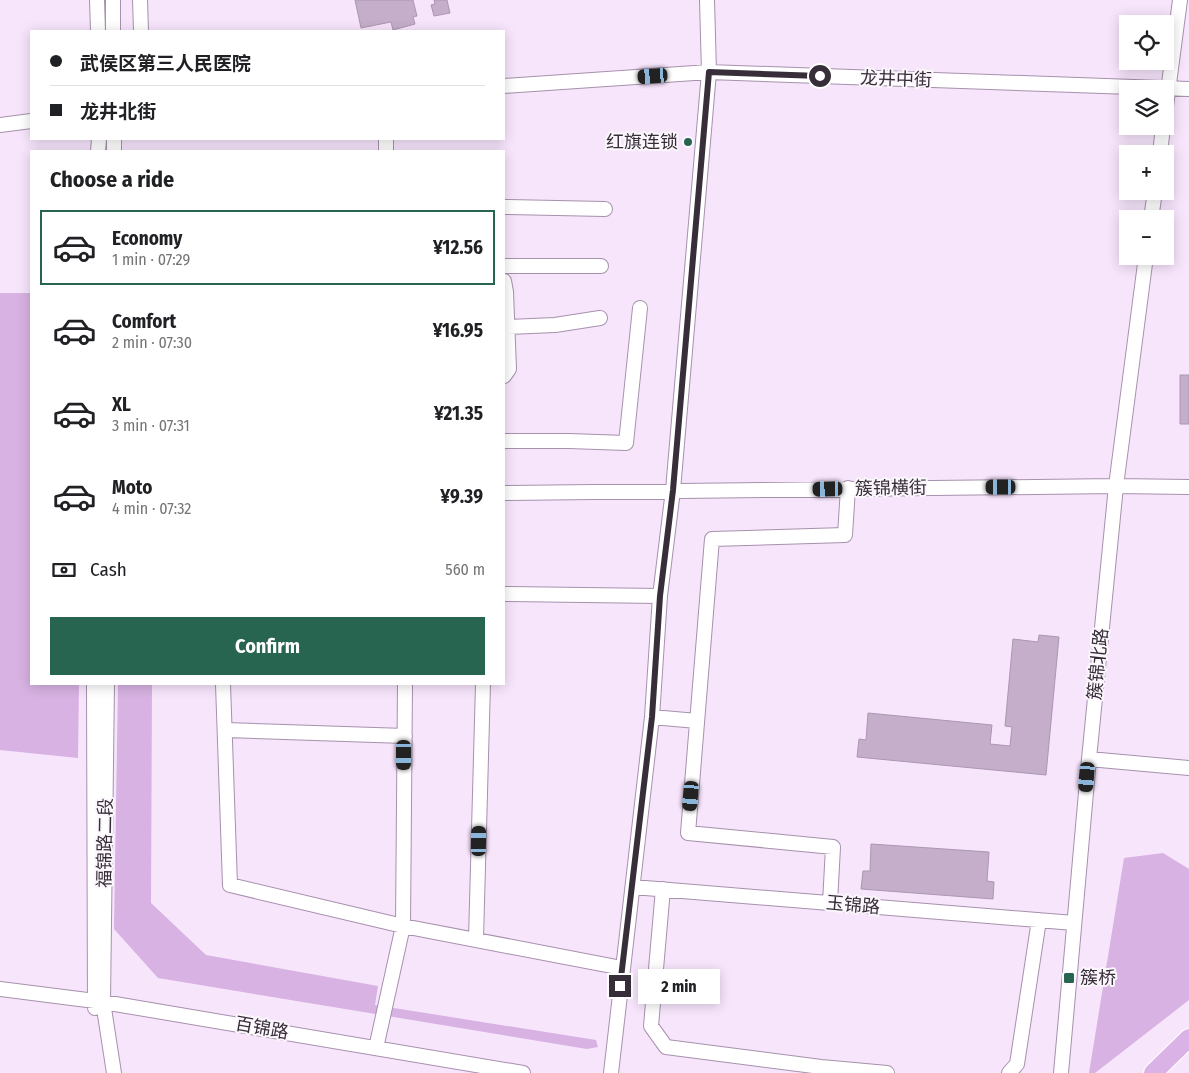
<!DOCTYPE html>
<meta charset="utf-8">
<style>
:root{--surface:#fff;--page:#f6f6f6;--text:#202124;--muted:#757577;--line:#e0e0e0;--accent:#286551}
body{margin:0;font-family:"Fira Sans Condensed","Noto Sans SC",sans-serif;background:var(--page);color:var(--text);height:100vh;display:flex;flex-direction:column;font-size:19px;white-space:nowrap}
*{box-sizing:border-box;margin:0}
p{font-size:16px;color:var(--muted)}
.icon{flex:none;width:28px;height:28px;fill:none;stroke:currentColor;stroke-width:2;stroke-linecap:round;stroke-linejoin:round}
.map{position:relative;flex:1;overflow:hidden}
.side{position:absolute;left:30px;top:150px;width:475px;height:535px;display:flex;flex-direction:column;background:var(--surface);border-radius:0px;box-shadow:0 2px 12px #0003}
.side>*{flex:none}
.top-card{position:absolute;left:30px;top:30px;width:475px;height:110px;border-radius:0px;box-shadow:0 2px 12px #0003;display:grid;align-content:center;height:110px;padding:0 20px;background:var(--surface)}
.controls{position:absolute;left:1119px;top:15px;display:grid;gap:10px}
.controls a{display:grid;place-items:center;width:55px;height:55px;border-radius:0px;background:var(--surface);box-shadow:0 2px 12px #0003;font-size:25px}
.end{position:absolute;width:22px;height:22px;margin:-11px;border:6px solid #372e39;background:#fff;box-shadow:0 0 0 2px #fff}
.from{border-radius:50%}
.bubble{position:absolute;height:35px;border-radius:0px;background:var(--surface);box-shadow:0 2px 12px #0003;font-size:16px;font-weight:700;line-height:35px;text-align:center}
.car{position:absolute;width:15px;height:30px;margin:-15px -8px;border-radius:6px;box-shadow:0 0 4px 1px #0007;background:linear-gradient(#222 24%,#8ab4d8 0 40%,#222 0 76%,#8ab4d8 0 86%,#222 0)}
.top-card b{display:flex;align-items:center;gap:18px;height:48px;font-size:19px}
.top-card b+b{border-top:1px solid var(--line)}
.top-card i{width:12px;height:12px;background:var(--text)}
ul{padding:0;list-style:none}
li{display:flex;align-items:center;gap:15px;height:75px;margin:0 10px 8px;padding:0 10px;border:2px solid transparent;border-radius:0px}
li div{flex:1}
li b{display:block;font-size:19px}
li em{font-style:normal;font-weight:700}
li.selected{border-color:var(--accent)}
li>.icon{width:45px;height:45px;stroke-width:1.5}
h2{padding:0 20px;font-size:22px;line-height:60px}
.pay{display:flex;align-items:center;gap:12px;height:55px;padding:0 20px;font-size:19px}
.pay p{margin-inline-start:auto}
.primary-button{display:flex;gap:10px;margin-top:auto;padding:10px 20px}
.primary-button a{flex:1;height:58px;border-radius:0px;background:var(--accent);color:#fff;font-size:20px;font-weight:700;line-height:58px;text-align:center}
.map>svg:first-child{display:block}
</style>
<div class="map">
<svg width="1189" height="1073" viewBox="0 0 1189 1073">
<rect width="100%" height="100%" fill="#f7e5fc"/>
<!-- green -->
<path fill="#d7b2e2" d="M 0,293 L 31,293 L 31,684 L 79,684 L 78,758 L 0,750 Z
M 118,684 L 152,684 L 151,903 L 206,955 L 378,986 L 375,1005 L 596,1040 L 598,1047 L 587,1049 L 158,978 L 114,929 Z
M 1163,853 L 1189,869 L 1189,1000 L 1095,1073 L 1089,1073 L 1124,858 Z"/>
<!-- building -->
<path fill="#c4aeca" stroke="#ac96b2" d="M 355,0 L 413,0 L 417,16 L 413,17 L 415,24 L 393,30 L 391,22 L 361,28 Z
M 434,0 L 447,0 L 450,13 L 434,16 L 431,5 L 435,4 Z
M 1180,375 L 1189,375 L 1189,424 L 1180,424 Z
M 1039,635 L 1059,637 L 1046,775 L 857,757 L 859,739 L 866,740 L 868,713 L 992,725 L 990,744 L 1010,746 L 1012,727 L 1005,726 L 1013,639 L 1038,642 Z
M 871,844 L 989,852 L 987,881 L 994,882 L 993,899 L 861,889 L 863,871 L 870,871 Z"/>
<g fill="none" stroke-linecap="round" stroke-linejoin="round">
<defs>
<path id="minor" d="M 97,0 L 98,31
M 113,0 L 113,31
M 140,0 L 141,31
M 504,86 L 709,72 L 1189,89
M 1165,114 L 1180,0
M 0,125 L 31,121
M 386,139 L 386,151
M 98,151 L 99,139
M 114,151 L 114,139
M 1160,154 L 1163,126
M 504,207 L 605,209
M 1151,219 L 1155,191
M 504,266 L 601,266
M 504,281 L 506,292 L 509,369 L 504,376
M 508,327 L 555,325 L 600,318
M 504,441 L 569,441 L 626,443 L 640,308
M 504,493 L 1116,486 L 1189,487
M 504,594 L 660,596
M 94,684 L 95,1008
M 107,684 L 103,1002 L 114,1073
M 223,684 L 230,885 L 403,926 L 622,968
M 652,717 L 697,721
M 225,730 L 405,736
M 1089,759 L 1189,768
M 633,887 L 1074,923
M 663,889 L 651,1026 L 666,1047 L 821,1067 L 887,1073
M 830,903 L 833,847 L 688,833 L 712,539 L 845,535 L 848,488
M 476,939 L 483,684
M 0,989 L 103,1002 L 523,1073
M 376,1048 L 403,926 L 405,684
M 611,1073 L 652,717 L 660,596 L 673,490 L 709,72 L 707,0
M 1009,1073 L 1017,1064 L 1039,920
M 1061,1073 L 1089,759 L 1116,486 L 1146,256"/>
<path id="major" d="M 1153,1073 L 1189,1038"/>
</defs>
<!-- minor casing -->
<use href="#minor" stroke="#a791ad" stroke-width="16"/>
<!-- major casing -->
<use href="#major" stroke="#fff" stroke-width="20"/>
<!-- minor -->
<use href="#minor" stroke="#fff" stroke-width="14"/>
<!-- major -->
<use href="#major" stroke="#dab2e6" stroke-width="18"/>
</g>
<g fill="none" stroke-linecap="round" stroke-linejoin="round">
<!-- route -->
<path stroke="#372e39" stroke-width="6" d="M 620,986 L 652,717 L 660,596 L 673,490 L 709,72 L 820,76"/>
</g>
<!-- markers -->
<g fill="#286551" stroke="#fcf7fd" stroke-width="2">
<circle cx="688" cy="142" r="5"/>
<rect x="1063" y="972" width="12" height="12" rx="2.5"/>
</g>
<g text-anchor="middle" stroke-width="4" stroke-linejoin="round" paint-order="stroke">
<!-- street labels -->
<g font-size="18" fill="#372e39" stroke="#fcf7fd">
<text transform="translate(896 79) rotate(2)" y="6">龙井中街</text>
<text transform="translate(891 488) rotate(-1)" y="6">簇锦横街</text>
<text transform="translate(1098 664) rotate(-84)" y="6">簇锦北路</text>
<text transform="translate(105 843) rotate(-89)" y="6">福锦路二段</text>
<text transform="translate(853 905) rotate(5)" y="6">玉锦路</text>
<text transform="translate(262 1028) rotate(10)" y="6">百锦路</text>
</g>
<!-- poi labels -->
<g font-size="18" fill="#372e39" stroke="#fcf7fd" text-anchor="end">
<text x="678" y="148">红旗连锁</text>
<text x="1080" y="984" text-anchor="start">簇桥</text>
</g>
</g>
</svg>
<div class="controls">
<a><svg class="icon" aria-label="locate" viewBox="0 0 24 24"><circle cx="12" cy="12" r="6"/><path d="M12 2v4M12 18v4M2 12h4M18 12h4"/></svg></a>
<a><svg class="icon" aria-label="layers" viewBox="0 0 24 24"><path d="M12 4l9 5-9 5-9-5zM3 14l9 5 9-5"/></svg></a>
<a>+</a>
<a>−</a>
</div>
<i class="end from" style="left:820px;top:76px"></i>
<i class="end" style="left:620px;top:986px"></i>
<div class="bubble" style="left:638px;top:969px;width:82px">2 min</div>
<i class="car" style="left:653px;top:76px;rotate:266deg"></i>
<i class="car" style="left:1001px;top:487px;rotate:270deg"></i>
<i class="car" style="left:828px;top:489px;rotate:269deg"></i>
<i class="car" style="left:404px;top:755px;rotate:180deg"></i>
<i class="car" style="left:1087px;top:777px;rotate:185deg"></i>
<i class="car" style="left:691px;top:796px;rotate:185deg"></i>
<i class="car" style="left:479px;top:841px;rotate:1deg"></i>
<div class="top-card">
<b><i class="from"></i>武侯区第三人民医院</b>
<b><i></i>龙井北街</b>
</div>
<section class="side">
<h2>Choose a ride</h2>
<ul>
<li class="selected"><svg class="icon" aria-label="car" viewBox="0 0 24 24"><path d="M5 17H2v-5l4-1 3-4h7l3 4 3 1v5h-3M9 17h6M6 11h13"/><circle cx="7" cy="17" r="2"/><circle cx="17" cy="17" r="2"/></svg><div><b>Economy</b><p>1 min · 07:29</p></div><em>¥12.56</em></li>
<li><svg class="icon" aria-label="car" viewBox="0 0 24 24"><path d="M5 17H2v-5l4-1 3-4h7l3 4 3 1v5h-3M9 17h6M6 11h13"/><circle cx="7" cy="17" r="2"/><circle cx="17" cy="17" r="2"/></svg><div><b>Comfort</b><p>2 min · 07:30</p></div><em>¥16.95</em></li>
<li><svg class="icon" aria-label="car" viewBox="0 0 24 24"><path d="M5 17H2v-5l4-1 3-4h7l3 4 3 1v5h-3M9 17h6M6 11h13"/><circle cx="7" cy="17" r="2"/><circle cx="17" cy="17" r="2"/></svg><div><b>XL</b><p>3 min · 07:31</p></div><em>¥21.35</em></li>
<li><svg class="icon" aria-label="car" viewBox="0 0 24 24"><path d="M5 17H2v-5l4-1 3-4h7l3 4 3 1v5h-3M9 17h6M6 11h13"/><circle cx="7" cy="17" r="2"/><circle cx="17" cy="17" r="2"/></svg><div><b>Moto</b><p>4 min · 07:32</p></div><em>¥9.39</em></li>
</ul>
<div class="pay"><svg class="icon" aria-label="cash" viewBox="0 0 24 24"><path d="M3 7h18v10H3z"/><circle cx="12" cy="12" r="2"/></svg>Cash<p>560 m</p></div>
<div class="primary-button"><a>Confirm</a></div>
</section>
</div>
